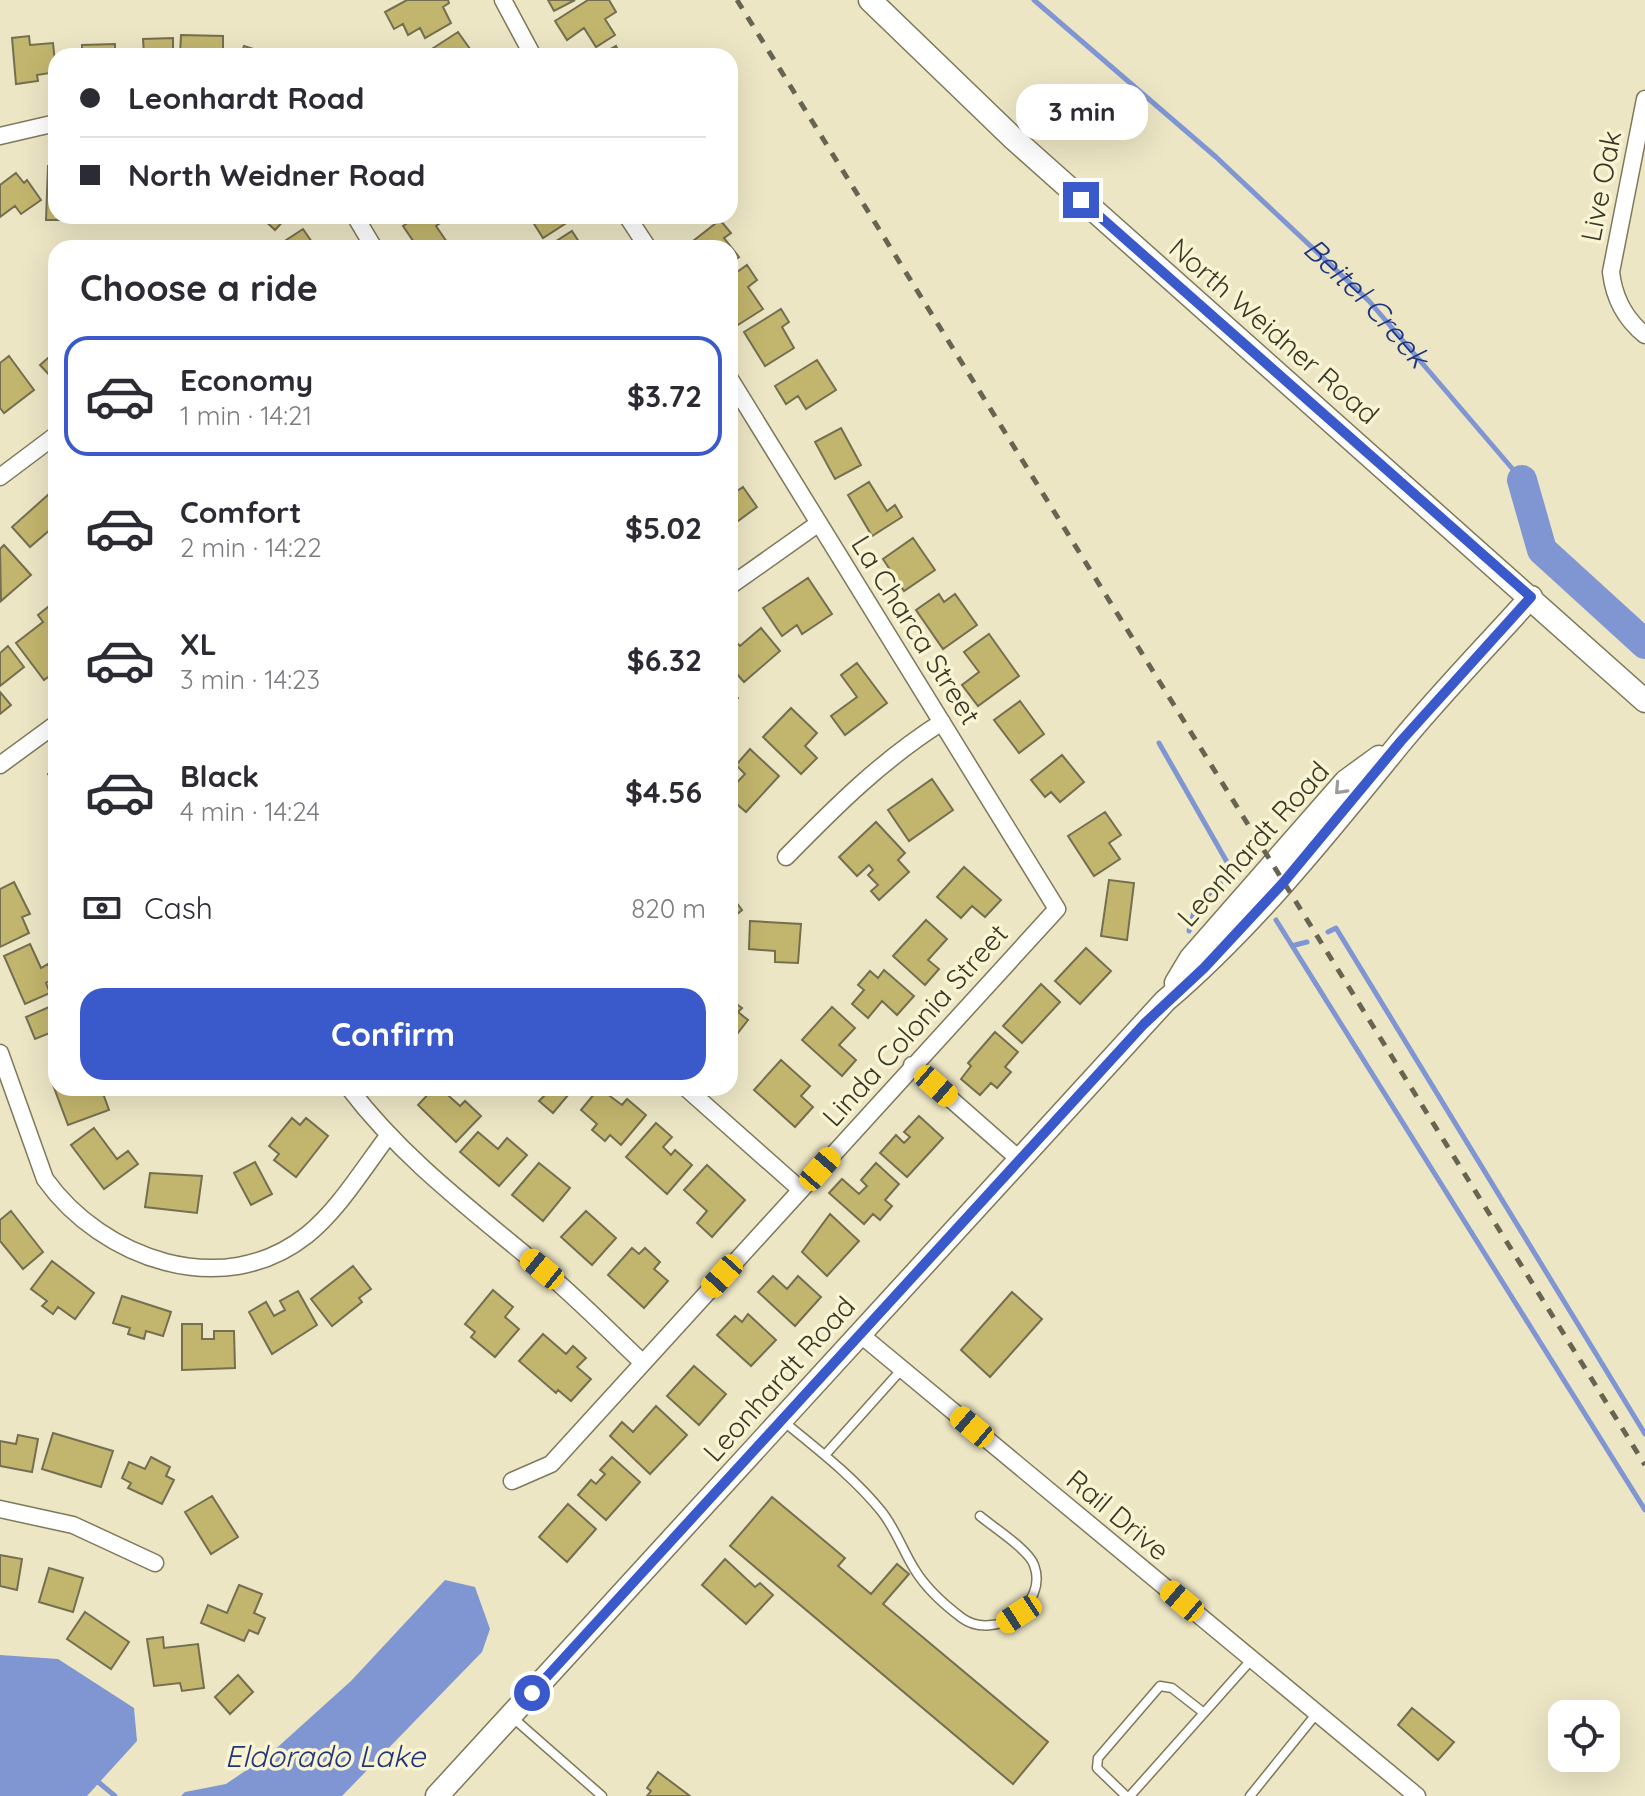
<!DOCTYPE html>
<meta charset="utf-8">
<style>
:root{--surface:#fff;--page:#f7f7f7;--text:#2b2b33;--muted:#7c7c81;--line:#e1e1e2;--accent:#3a59cb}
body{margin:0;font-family:Quicksand,sans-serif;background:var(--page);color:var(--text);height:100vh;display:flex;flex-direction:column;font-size:30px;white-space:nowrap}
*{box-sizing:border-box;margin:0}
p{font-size:26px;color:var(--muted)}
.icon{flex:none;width:44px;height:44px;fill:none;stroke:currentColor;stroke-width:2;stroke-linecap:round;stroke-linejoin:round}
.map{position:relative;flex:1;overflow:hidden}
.side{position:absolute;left:48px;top:240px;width:690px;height:856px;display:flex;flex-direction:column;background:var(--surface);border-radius:24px;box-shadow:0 8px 32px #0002}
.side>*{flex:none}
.guide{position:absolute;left:48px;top:48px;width:690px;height:176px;border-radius:24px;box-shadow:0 8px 32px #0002;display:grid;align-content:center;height:176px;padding:0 32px;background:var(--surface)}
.fabs{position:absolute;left:1548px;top:1700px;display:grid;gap:16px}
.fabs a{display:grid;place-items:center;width:72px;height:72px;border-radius:16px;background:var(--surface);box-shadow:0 8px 32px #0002;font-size:40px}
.end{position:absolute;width:36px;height:36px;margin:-18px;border:10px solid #3a59cb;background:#fff;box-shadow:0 0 0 4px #fff}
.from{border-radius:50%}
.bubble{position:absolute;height:56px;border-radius:24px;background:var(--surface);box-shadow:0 8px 32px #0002;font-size:26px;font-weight:800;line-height:56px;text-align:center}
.car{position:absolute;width:24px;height:48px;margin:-24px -12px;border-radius:10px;box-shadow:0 0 6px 2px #0007;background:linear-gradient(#f5c518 24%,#345 0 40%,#f5c518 0 76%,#345 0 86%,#f5c518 0)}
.guide b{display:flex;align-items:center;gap:28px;height:76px;font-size:30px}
.guide b+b{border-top:2px solid var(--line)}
.guide i{width:20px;height:20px;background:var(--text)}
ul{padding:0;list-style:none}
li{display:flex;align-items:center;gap:24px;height:120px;margin:0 16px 12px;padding:0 16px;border:4px solid transparent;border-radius:24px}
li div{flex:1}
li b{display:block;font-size:30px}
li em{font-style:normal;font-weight:800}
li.active{border-color:var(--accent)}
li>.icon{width:72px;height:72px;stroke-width:1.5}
h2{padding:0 32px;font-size:36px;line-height:96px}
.pay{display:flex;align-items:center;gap:20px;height:88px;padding:0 32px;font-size:30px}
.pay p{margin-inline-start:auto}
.button{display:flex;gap:16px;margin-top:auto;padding:16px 32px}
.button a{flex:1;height:92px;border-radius:24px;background:var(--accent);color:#fff;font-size:32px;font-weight:800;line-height:92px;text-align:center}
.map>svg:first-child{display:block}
</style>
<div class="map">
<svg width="1645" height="1796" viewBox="0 0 1645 1796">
<rect width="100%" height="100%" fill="#ece6c5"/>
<!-- water -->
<path fill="#7f96d3" d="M 445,1580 L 475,1587 L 490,1629 L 482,1652 L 342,1796 L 181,1796 L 185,1792 L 226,1784 L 270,1754 L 351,1681 Z
M 0,1655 L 58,1659 L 134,1708 L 137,1741 L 87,1796 L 0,1796 Z"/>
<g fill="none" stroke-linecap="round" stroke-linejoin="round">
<!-- stream -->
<g stroke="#7f96d3" stroke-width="5">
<path id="s1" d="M 1034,0 L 1216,157 L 1369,301 L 1522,480"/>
<path d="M 1159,743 L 1227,862 L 1232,879"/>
<path d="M 1276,920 L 1645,1510"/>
<path d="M 1189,931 L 1195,908 L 1229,874"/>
<path d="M 1328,932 L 1336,928 L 1645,1434"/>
<path d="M 1295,945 L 1307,942"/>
<path d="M 97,1781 L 115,1796"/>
</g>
<!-- river -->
<path stroke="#7f96d3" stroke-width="30" d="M 1522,480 L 1542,550 L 1645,644"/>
</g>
<!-- building -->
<path fill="#c2b56d" stroke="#746f51" stroke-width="2" d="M 407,0 L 448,0 L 449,3 L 443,7 L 451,23 L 425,38 L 420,28 L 408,35 L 403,24 L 394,29 L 385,12 Z
M 548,0 L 575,0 L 554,11 Z
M 588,0 L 609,0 L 616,12 L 605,19 L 615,35 L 596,47 L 584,28 L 567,40 L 555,21 Z
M 458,32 L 475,56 L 425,56 L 424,54 Z
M 181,35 L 223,36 L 223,56 L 180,56 Z
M 29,36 L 30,45 L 53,43 L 56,72 L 37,75 L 38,81 L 16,84 L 12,38 Z
M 173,38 L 173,56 L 121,56 L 144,54 L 143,39 Z
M 115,44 L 115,56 L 64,56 L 82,54 L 82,45 Z
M 244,46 L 275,56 L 240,56 Z
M 616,46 L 621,56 L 598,56 Z
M 48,166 L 56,166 L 56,216 L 67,216 L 66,220 L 46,220 Z
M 16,173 L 24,183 L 27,180 L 41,200 L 21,214 L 15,206 L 0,217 L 0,185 Z
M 260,216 L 288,216 L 275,230 Z
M 418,216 L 444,216 L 446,219 L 436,226 L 451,248 L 418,248 L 403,226 Z
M 529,216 L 568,216 L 571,220 L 543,238 Z
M 720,220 L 731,233 L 724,238 L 739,257 L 730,264 L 730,248 L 688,245 Z
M 303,229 L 316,248 L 274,248 Z
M 572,231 L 583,248 L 548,248 L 547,247 Z
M 747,265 L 757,280 L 748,287 L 763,309 L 738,325 L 730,313 L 730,277 Z
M 781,309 L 789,322 L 782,327 L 794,348 L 765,366 L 744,332 Z
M 56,351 L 56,375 L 52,378 L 40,365 Z
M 9,356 L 34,390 L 4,413 L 0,408 L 0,363 Z
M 817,360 L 836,390 L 806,409 L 798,396 L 786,404 L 775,386 Z
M 841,428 L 861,465 L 835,479 L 815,442 Z
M 869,482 L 887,511 L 895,505 L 902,517 L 872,536 L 848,495 Z
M 743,487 L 757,507 L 730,527 L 730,496 Z
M 49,494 L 56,503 L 56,535 L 51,529 L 30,547 L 12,527 Z
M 913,538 L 935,570 L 904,591 L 883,559 Z
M 4,545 L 31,575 L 1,601 L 0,549 Z
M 808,578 L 832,614 L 802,634 L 797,625 L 782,636 L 763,608 Z
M 939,594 L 944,602 L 955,594 L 977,625 L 943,649 L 916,610 Z
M 53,603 L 56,608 L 56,654 L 50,658 L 56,671 L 44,680 L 16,643 L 43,622 L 38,615 Z
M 761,628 L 780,651 L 744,682 L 730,666 L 730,636 L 740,646 Z
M 989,634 L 1019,676 L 978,706 L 962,685 L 979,672 L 964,652 Z
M 8,646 L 24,667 L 0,686 L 0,653 Z
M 857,663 L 887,703 L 845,735 L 831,716 L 857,697 L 841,675 Z
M 730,691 L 738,698 L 730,708 Z
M 0,692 L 11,705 L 0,714 Z
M 1020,701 L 1044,734 L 1019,753 L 994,720 Z
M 791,708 L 817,733 L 805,746 L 817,758 L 801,774 L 763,737 Z
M 750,749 L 779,776 L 746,812 L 730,798 L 730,790 L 745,774 L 736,765 Z
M 1062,755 L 1084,782 L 1060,802 L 1051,792 L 1045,797 L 1031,780 Z
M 56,769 L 56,786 L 48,774 Z
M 932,779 L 953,810 L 909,841 L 888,810 Z
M 1105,812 L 1121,835 L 1109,843 L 1120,859 L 1094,876 L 1068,836 Z
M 876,822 L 905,853 L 898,860 L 909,872 L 879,900 L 871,891 L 878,885 L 868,875 L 873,870 L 869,865 L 857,876 L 839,857 Z
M 964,867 L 1001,900 L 985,917 L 972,906 L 961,918 L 937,897 Z
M 1109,880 L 1134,883 L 1127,940 L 1101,936 Z
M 14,882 L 30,914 L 22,917 L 29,933 L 0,947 L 0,889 Z
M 730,894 L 742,910 L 730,920 Z
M 926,920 L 947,939 L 928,960 L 939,969 L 925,985 L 893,956 Z
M 750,921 L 801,924 L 798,963 L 775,962 L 775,951 L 749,949 Z
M 30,944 L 41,968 L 48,964 L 55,978 L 46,983 L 50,993 L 25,1004 L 4,956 Z
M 1086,948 L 1111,971 L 1080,1004 L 1055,981 Z
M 884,970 L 914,996 L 897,1015 L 882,1001 L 868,1018 L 852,1004 L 864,990 L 858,985 L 870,971 L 878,978 Z
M 1041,984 L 1060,1002 L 1022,1043 L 1003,1026 Z
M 730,999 L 742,1008 L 738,1012 L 748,1020 L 730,1043 Z
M 56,1004 L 56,1043 L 52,1032 L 35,1039 L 26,1017 Z
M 832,1007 L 855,1028 L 839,1045 L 856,1060 L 842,1076 L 802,1040 Z
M 995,1032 L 1018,1052 L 1005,1067 L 1011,1072 L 997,1088 L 991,1083 L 980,1095 L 961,1079 L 971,1066 L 968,1063 Z
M 781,1060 L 810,1086 L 801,1096 L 813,1107 L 795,1127 L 754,1090 Z
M 56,1074 L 56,1088 L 101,1088 L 109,1110 L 68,1125 L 50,1077 Z
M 434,1088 L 440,1088 L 460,1106 L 465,1101 L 481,1116 L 456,1142 L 418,1105 Z
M 535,1088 L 574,1088 L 553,1113 L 539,1101 L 544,1096 Z
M 599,1088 L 622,1105 L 627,1099 L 646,1115 L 621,1145 L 610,1135 L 605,1141 L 592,1130 L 597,1124 L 581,1110 Z
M 919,1116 L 943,1138 L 907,1177 L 880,1153 L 896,1135 L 904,1143 L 910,1137 L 904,1132 Z
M 292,1118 L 300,1125 L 306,1118 L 328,1136 L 296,1177 L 274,1160 L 279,1154 L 269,1146 Z
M 656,1123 L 672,1137 L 663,1147 L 671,1155 L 675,1150 L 692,1165 L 667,1194 L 626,1157 Z
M 94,1128 L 117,1159 L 128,1151 L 138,1164 L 104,1189 L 71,1145 Z
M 478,1132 L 498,1149 L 507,1138 L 527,1155 L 499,1186 L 460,1152 Z
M 255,1162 L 272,1194 L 251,1205 L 234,1173 Z
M 539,1163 L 570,1188 L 543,1221 L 512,1195 Z
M 876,1163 L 899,1184 L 885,1200 L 892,1206 L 880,1220 L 873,1214 L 864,1224 L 829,1193 L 842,1179 L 859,1194 L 867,1186 L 861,1180 Z
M 707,1165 L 745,1200 L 712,1237 L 697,1223 L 707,1211 L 684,1190 Z
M 150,1173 L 202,1176 L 197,1213 L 145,1207 Z
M 11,1211 L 43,1252 L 23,1269 L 0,1241 L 0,1220 Z
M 586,1211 L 616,1238 L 592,1265 L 561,1237 Z
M 830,1214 L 859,1241 L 827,1276 L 802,1252 Z
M 632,1248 L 639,1254 L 645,1248 L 660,1262 L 654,1269 L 668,1281 L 644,1308 L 608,1275 Z
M 52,1261 L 94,1293 L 75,1319 L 58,1307 L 53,1314 L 42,1306 L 47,1301 L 31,1289 Z
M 353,1266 L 371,1289 L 359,1298 L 362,1302 L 332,1326 L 311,1299 Z
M 773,1276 L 787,1289 L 798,1276 L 821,1297 L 795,1326 L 758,1292 Z
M 493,1290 L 513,1307 L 505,1317 L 519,1329 L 495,1357 L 471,1337 L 475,1332 L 465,1324 Z
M 298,1291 L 317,1325 L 272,1354 L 249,1312 L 266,1302 L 274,1316 L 285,1310 L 280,1301 Z
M 1012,1292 L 1042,1319 L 990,1377 L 961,1350 Z
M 122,1296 L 171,1312 L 163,1336 L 146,1331 L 144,1339 L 128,1334 L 130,1328 L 113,1323 Z
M 748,1314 L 776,1340 L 751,1366 L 717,1335 L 735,1316 L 742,1322 Z
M 182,1324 L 202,1324 L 202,1339 L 214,1339 L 214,1331 L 234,1331 L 235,1368 L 182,1370 Z
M 543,1334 L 566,1354 L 573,1346 L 586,1358 L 577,1367 L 591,1379 L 571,1401 L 558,1390 L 556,1393 L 519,1361 Z
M 694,1366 L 726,1394 L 699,1425 L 667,1396 Z
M 656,1406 L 687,1435 L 650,1474 L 610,1436 L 622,1422 L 633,1432 Z
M 53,1433 L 113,1451 L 101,1487 L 42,1469 Z
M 18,1435 L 38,1439 L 32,1472 L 0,1466 L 0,1441 L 16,1444 Z
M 151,1457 L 170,1467 L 166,1476 L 174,1480 L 162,1504 L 128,1488 L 131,1483 L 122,1478 L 129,1462 L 145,1469 Z
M 612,1457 L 640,1482 L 606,1520 L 578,1495 L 591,1480 L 596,1484 L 605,1474 L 600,1470 Z
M 212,1496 L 238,1537 L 211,1554 L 185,1512 Z
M 772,1497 L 845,1558 L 838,1566 L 871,1594 L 897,1564 L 909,1574 L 883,1604 L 1048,1742 L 1013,1784 L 730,1546 Z
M 568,1504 L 596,1529 L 567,1562 L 539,1537 Z
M 0,1555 L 22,1559 L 17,1590 L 0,1586 Z
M 725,1559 L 755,1587 L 760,1583 L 773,1595 L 746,1624 L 702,1585 Z
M 49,1568 L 83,1578 L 73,1612 L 39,1602 Z
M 239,1585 L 262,1594 L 254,1613 L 265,1618 L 258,1634 L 249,1630 L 244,1641 L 201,1623 L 208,1605 L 227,1613 Z
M 85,1612 L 129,1642 L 111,1669 L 67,1639 Z
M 163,1637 L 164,1648 L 198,1644 L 204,1688 L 182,1691 L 180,1683 L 154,1686 L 147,1639 Z
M 238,1675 L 253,1692 L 230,1714 L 215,1697 Z
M 1412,1708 L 1454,1742 L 1438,1760 L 1398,1725 Z
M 658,1772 L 690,1796 L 647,1796 L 651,1791 L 647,1788 Z"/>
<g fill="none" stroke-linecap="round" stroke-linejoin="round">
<defs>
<path id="lane" d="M 783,1421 C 817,1449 854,1477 882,1512 C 896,1530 903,1551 915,1570 C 926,1588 946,1606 962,1618 C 995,1642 1049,1604 1034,1565 C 1029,1550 993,1527 980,1516
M 825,1455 L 902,1369
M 512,1717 L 602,1796
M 1126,1796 L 1097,1768 L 1098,1758 L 1160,1686 L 1172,1688 L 1204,1713
M 1130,1796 L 1252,1659
M 1250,1796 L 1317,1713"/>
<path id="street" d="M 503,0 L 533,56
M 1645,99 L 1611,272 C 1614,298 1625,319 1645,335
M 0,136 L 56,123
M 355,216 L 374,248
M 627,216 L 648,248
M 0,477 L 56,435
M 730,586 L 819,523
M 0,765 L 56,724
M 786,857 C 836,806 882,760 942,722
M 0,1053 L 45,1179 C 102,1259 223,1302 307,1235 C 339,1209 363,1169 388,1136
M 912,1065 L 1019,1159
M 349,1088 C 403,1159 472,1210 540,1267 C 576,1297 609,1331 643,1363
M 686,1088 L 801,1190
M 861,1335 L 1417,1796
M 512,1481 L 551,1464 L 1057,909 L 730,379
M 0,1509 L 73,1525 L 155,1563"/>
<path id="secondary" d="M 870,0 L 1014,139 L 1645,701
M 1176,983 L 1191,958 L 1346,781 L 1379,757
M 437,1796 L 1165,1001 C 1253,926 1327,833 1400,743 C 1441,693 1487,646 1531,597"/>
</defs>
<!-- lane casing -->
<use href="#lane" stroke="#7e795b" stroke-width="11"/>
<!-- street casing -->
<use href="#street" stroke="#7e795b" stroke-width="19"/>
<!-- secondary casing -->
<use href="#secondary" stroke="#7e795b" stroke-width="25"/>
<!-- lane -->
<use href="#lane" stroke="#fff" stroke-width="8"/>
<!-- street -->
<use href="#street" stroke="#fff" stroke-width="16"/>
<!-- secondary -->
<use href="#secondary" stroke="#fff" stroke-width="22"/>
<!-- rail -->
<path stroke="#676452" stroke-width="5" stroke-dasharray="10 10" stroke-linecap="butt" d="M 737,0 L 1645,1465"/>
</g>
<!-- one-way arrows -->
<defs><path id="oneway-chevron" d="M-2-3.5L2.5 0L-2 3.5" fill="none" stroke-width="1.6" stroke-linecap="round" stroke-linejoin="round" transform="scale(2)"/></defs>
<use stroke="#9c9b94" href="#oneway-chevron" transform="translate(1340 789) rotate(133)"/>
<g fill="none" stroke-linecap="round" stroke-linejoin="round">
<!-- route -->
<path stroke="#3a59cb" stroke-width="10" d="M 532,1693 L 1144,1024 L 1204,968 L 1283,883 L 1401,741 L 1531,597 L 1081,200"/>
</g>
<g text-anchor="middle" stroke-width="7" stroke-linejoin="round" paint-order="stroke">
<!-- street labels -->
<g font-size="28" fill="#39372a" stroke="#f9f4d2">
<text transform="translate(1601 186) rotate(-79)" y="10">Live Oak</text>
<text transform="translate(1274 331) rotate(41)" y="10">North Weidner Road</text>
<text transform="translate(916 630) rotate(58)" y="10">La Charca Street</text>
<text transform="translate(1253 844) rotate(-48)" y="10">Leonhardt Road</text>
<text transform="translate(915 1025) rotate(-48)" y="10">Linda Colonia Street</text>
<text transform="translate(779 1379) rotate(-48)" y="10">Leonhardt Road</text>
<text transform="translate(1118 1515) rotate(40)" y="10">Rail Drive</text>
</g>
<!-- water labels -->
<g font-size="30" font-style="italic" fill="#21357d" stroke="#f9f4d2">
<text dy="10" stroke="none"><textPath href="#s1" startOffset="450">Beitel Creek</textPath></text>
<text x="325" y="1767">Eldorado Lake</text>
</g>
</g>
</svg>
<div class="fabs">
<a><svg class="icon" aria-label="locate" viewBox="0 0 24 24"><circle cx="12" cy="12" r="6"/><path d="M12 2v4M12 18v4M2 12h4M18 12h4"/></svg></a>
</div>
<i class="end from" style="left:532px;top:1693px"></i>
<i class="end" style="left:1081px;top:200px"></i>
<div class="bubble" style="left:1016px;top:84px;width:132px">3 min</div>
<i class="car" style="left:936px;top:1086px;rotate:131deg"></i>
<i class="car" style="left:820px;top:1169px;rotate:41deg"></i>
<i class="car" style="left:542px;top:1269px;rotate:309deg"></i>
<i class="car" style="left:722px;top:1276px;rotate:222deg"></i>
<i class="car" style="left:972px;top:1427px;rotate:310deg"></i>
<i class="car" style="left:1182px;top:1601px;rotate:310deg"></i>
<i class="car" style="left:1019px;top:1614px;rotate:237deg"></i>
<div class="guide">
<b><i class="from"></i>Leonhardt Road</b>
<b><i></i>North Weidner Road</b>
</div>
<section class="side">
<h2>Choose a ride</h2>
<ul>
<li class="active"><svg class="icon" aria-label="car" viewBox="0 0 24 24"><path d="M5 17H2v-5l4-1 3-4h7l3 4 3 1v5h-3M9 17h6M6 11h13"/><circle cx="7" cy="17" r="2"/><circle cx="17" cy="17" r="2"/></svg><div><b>Economy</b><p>1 min · 14:21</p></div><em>$3.72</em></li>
<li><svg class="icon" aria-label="car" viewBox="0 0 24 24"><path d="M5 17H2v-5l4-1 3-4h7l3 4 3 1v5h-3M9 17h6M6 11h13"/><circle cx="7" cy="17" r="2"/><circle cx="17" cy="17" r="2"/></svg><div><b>Comfort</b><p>2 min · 14:22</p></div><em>$5.02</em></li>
<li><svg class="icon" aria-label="car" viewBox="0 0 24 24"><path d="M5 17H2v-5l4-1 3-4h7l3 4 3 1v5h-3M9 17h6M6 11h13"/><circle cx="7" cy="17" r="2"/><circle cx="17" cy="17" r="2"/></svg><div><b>XL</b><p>3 min · 14:23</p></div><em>$6.32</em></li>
<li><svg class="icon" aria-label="car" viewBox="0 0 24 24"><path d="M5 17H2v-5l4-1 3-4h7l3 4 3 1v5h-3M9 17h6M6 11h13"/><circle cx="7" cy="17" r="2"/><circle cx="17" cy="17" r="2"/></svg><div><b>Black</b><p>4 min · 14:24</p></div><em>$4.56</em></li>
</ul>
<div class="pay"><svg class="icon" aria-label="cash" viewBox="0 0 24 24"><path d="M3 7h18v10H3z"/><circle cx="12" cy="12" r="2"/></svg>Cash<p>820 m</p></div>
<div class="button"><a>Confirm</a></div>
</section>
</div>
